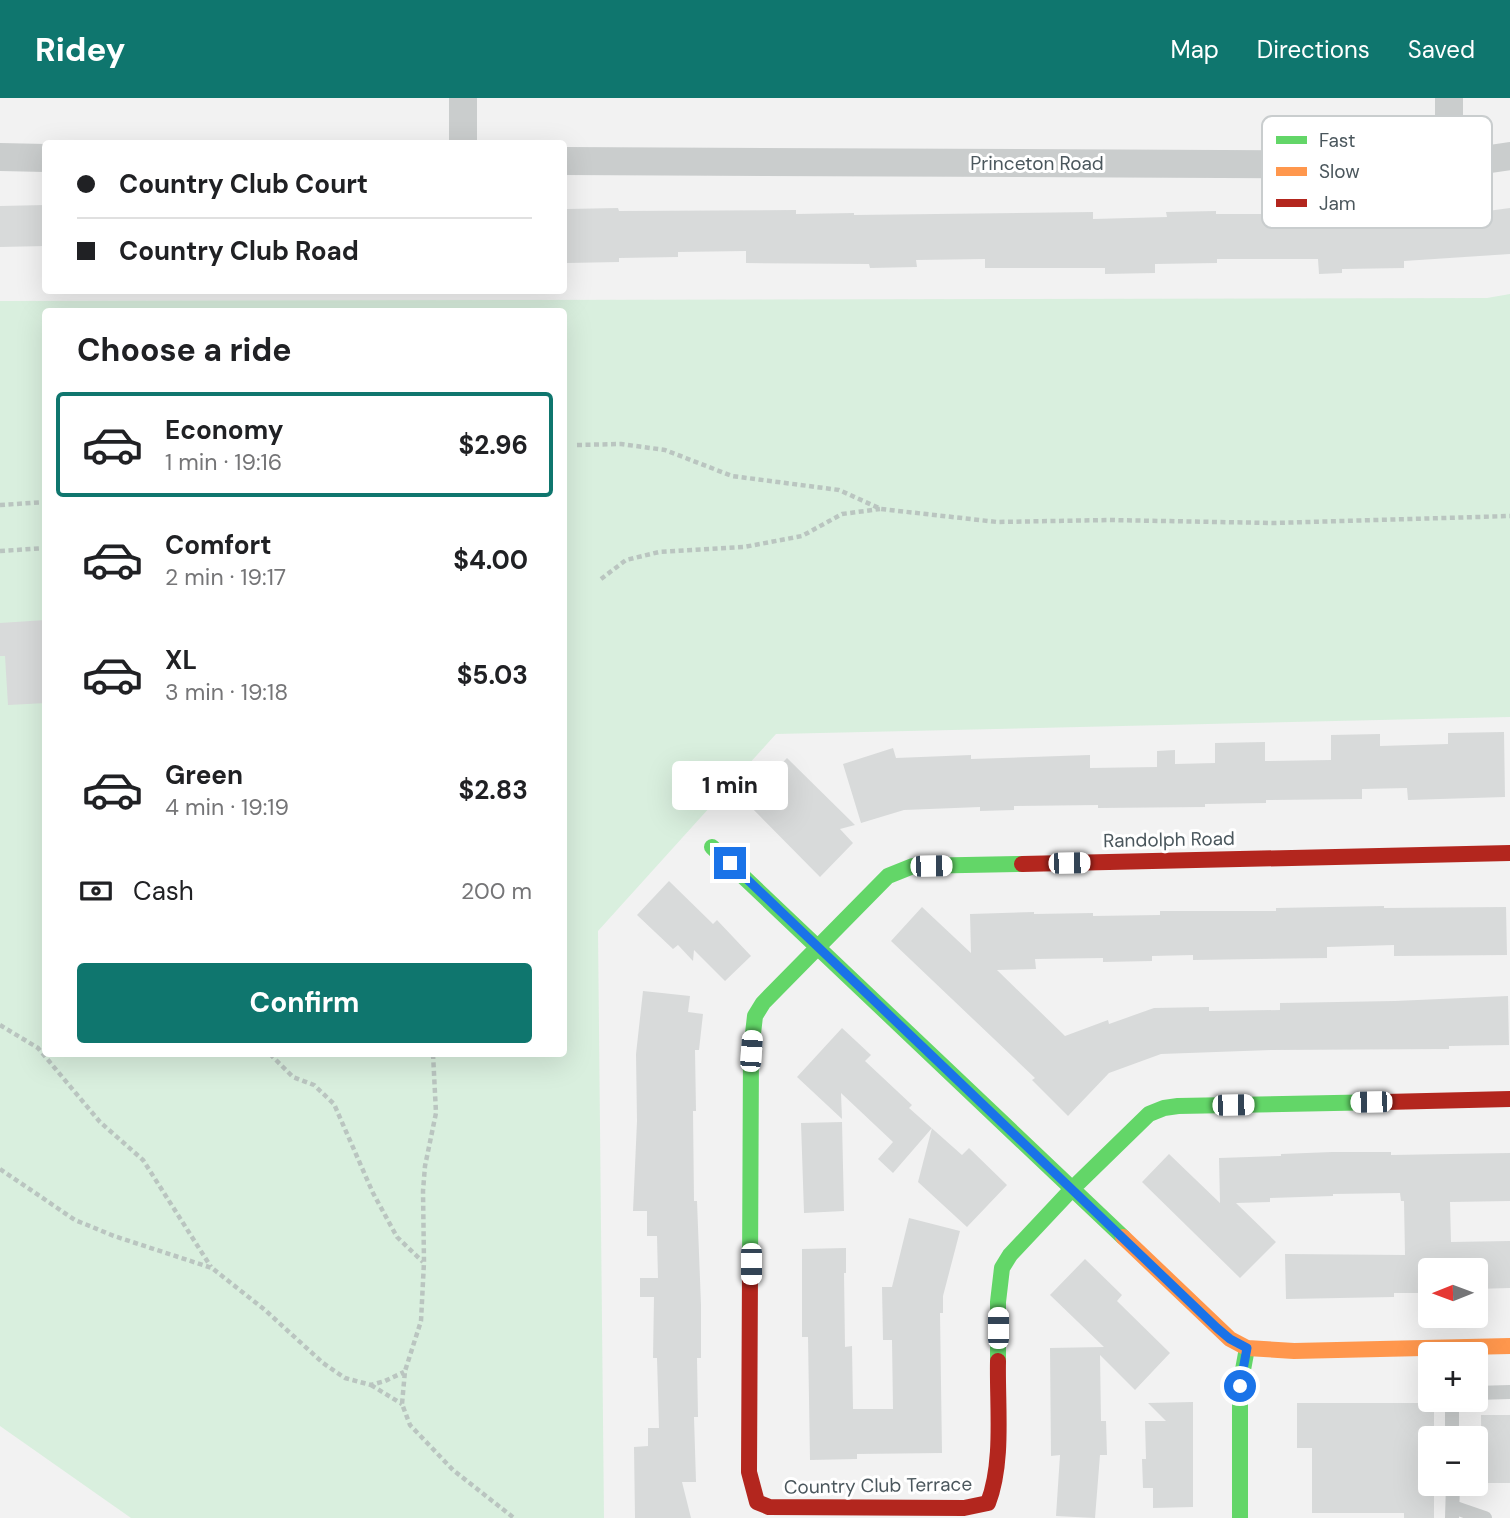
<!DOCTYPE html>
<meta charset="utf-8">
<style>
:root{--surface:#fff;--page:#f6f6f6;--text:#202124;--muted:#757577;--line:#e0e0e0;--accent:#0f766e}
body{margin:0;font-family:"DM Sans",sans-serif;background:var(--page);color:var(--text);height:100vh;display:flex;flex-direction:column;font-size:26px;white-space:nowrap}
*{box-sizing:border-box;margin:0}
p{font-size:23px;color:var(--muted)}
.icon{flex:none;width:38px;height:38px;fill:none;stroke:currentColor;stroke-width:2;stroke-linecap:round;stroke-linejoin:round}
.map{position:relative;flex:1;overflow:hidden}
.drawer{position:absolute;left:42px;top:210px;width:525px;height:749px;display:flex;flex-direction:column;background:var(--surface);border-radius:7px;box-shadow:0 7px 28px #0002}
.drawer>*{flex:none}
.banner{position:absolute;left:42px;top:42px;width:525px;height:154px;border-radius:7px;box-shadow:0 7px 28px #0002;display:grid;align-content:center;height:154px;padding:0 35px;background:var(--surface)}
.needle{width:46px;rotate:269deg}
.tools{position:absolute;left:1418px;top:1160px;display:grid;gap:14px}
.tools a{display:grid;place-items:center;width:70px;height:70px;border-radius:7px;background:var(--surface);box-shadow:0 7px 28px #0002;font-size:35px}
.end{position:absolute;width:32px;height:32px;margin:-16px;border:9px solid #1a73e8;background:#fff;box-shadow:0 0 0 4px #fff}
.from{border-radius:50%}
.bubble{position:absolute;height:49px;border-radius:7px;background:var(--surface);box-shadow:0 7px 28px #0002;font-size:23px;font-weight:700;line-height:49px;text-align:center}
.car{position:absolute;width:21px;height:42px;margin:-21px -10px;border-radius:9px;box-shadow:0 0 5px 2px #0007;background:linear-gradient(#fff 24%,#345 0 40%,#fff 0 76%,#345 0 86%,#fff 0)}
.banner b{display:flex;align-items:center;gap:24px;height:66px;font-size:26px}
.banner b+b{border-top:2px solid var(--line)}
.banner i{width:18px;height:18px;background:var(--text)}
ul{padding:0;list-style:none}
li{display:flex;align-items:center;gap:21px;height:105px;margin:0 14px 10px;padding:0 21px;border:4px solid transparent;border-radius:7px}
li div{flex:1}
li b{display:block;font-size:26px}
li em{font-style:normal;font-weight:700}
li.current{border-color:var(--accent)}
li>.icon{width:63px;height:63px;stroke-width:1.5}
h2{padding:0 35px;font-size:32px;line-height:84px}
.pay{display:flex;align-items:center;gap:18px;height:77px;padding:0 35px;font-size:26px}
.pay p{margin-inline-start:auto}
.primary-button{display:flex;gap:14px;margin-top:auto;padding:14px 35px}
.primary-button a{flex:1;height:80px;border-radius:7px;background:var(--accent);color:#fff;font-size:28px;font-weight:700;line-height:80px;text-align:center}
header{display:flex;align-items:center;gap:42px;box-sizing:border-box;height:98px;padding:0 35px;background:var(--accent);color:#fff}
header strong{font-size:33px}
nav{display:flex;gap:38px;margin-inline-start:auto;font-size:24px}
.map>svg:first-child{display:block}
</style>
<header>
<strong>Ridey</strong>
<nav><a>Map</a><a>Directions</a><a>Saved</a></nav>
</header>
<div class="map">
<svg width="1510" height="1420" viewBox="0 0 1510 1420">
<rect width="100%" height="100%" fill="#f2f2f2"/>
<!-- green -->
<path fill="#d9efde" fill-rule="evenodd" d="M 1510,196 L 1510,619 L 776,636 L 598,833 L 604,1420 L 131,1420 L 0,1328 L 0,203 L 1487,200 ZM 46,214 L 564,214 L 564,956 L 46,956 Z"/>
<!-- building -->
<path fill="#d8dada" d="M 46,107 L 46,148 L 0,149 L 0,108 Z
M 618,110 L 619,113 L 796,112 L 796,116 L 854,115 L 854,117 L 1093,114 L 1093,121 L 1167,119 L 1166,114 L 1216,113 L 1216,116 L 1279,116 L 1279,118 L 1403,115 L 1403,119 L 1465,116 L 1510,110 L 1510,156 L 1404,163 L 1404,170 L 1342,171 L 1342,175 L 1319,176 L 1318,161 L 1217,161 L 1217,165 L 1155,166 L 1155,175 L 1105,176 L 1105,170 L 985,170 L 985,161 L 916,162 L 917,169 L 870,170 L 869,166 L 746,165 L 746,153 L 678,154 L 678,159 L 619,160 L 619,164 L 567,165 L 567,111 Z
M 46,522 L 46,605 L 8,607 L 5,558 L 0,558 L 0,525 Z
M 1504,634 L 1505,699 L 1408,702 L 1407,690 L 1362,691 L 1362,701 L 1266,702 L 1266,705 L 1205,706 L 1205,709 L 1098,710 L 1098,707 L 1014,708 L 1014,712 L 980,713 L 980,709 L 904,712 L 861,725 L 843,666 L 893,650 L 896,660 L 971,657 L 971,661 L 1090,657 L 1090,670 L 1157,669 L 1157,653 L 1175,652 L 1175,666 L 1215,665 L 1215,645 L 1265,644 L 1265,663 L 1331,662 L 1331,637 L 1380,636 L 1380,648 L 1448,646 L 1448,635 Z
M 787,660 L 855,727 L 840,731 L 853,745 L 820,779 L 745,703 Z
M 669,783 L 713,826 L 717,822 L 751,858 L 725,883 L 694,852 L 693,863 L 678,847 L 673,851 L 637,817 Z
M 1384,808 L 1384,810 L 1506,809 L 1507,857 L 1394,858 L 1394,847 L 1327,849 L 1327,860 L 1193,862 L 1193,857 L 1152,858 L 1152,863 L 1103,864 L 1103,860 L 1035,861 L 1036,871 L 997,872 L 1065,938 L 1108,922 L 1109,926 L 1154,910 L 1209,909 L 1209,913 L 1280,912 L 1280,905 L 1395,903 L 1508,898 L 1509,947 L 1449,948 L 1449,951 L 1271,952 L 1161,956 L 1109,975 L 1068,1018 L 1032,982 L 1035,980 L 891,843 L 922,809 L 971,855 L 970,816 L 1034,814 L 1034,816 L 1093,815 L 1093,818 L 1160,817 L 1160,813 L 1276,813 L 1276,810 Z
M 643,893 L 690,898 L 688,914 L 703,916 L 699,952 L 695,952 L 696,1013 L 693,1013 L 694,1103 L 697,1103 L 701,1207 L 701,1260 L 697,1260 L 698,1319 L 694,1319 L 696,1384 L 682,1384 L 691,1420 L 635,1420 L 634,1349 L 648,1348 L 648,1330 L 659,1330 L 657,1260 L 653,1260 L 654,1199 L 640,1199 L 640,1180 L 658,1180 L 657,1138 L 647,1138 L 647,1113 L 633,1113 L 637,1023 L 636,956 Z
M 842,930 L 871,957 L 865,963 L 912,1007 L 909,1010 L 962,1057 L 969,1050 L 1007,1087 L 967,1129 L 918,1084 L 932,1030 L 893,1075 L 878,1061 L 893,1044 L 841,995 L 842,1021 L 797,979 Z
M 842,1024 L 844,1113 L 804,1115 L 801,1025 Z
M 1332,1054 L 1391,1054 L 1391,1057 L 1510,1055 L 1510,1103 L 1450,1104 L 1451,1144 L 1510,1143 L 1510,1190 L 1475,1191 L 1475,1172 L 1430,1172 L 1430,1195 L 1394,1195 L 1394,1199 L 1286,1201 L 1285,1156 L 1405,1157 L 1404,1103 L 1401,1103 L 1400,1095 L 1333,1096 L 1333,1098 L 1270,1100 L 1270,1104 L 1236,1105 L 1276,1144 L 1240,1180 L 1142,1084 L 1169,1056 L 1220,1105 L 1219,1060 L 1281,1058 L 1281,1056 Z
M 909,1120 L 960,1133 L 943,1198 L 943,1215 L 940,1215 L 942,1355 L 857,1356 L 857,1361 L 810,1362 L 808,1239 L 802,1239 L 802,1151 L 846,1150 L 846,1175 L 844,1175 L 845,1249 L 852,1248 L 853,1311 L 893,1311 L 892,1242 L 883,1242 L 882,1189 L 892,1189 Z
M 1085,1161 L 1122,1197 L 1117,1203 L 1170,1255 L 1135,1292 L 1100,1257 L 1101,1323 L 1106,1323 L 1107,1357 L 1100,1357 L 1095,1420 L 1056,1418 L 1060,1357 L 1051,1358 L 1050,1250 L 1104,1249 L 1050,1197 Z
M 1193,1304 L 1193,1409 L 1153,1410 L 1153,1390 L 1143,1390 L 1142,1361 L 1146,1361 L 1145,1323 L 1166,1323 L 1148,1305 Z
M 1297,1305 L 1434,1305 L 1434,1340 L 1430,1340 L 1430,1386 L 1434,1386 L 1434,1420 L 1404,1420 L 1404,1415 L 1312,1415 L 1312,1350 L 1297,1350 Z
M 1481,1317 L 1510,1317 L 1510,1385 L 1482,1385 Z"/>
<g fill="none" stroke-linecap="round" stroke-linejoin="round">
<!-- path -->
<path stroke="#bac5c0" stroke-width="4.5" stroke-dasharray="5 3.5" stroke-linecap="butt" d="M 577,347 L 621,346 L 665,352 L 732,378 L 839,392 L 881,411 L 997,424 L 1109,422 L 1273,425 L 1510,418
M 0,407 L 46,404
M 0,453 L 46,450
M 601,481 L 626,462 L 659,454 L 744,449 L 802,438 L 842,416 L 880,411
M 0,927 L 38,950 L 100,1024 L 143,1062 L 211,1169
M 270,956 L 293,979 L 314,987 L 334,1006 L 373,1095 L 397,1139 L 423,1164
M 433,956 L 436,1015 L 425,1068 L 423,1093 L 424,1164 L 421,1223 L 405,1273 L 402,1306 L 410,1327 L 453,1372 L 514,1420
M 0,1071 L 75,1122 L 114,1138 L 212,1170 L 265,1212 L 323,1265 L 345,1280 L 371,1287 L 385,1283 L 404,1274
M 371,1287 L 402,1306"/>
<!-- lane -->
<path stroke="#cacdcd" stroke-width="14" d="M 1475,1295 L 1510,1294
M 1452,1302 L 1452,1340
M 1453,1409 L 1485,1420
M 1452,1420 L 1453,1386"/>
<!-- street -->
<path stroke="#cacdcd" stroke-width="28" d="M 463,0 L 463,46
M 0,59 L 46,60
M 564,63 L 1449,67 L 1510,58
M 1449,67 L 1449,0"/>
<!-- fast -->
<path stroke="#63d668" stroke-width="16" d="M 712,749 L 1123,1139
M 750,1173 L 751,953 L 755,918 L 763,905 L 888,778 L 913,768 L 1022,766
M 998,1263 L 998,1204 L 1002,1170 L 1010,1157 L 1072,1091 L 1149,1016 L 1164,1010 L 1178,1008 L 1385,1004
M 1240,1420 L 1240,1288 L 1247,1250"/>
<!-- slow -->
<path stroke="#ff974d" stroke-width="16" d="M 1123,1139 L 1230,1241 L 1247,1250 L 1294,1253 L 1510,1248"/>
<!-- jam -->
<path stroke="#b3261e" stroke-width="16" d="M 1022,766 L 1510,755
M 1385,1004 L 1510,1001
M 750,1173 L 749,1374 L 757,1404 L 769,1409 L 964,1410 L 988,1405 C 1004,1364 997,1307 998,1263"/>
</g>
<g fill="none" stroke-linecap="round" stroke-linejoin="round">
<!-- route -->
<path stroke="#1a73e8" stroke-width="9" d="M 730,765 L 1217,1230 L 1230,1241 L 1247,1250 L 1240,1288"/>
</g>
<g text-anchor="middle" stroke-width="6" stroke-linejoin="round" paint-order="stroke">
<!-- street labels -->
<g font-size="19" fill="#4b575d" stroke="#fff">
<text x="1037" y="72">Princeton Road</text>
<text transform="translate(1169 741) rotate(-1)" y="7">Randolph Road</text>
<text transform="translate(878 1387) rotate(-1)" y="7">Country Club Terrace</text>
</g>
</g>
<!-- legend -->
<rect x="1262" y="18" width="230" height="112" rx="10" fill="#fff" stroke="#c9cdce" stroke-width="2"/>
<rect x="1276" y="38" width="31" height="8" fill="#63d668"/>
<rect x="1276" y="69" width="31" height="9" fill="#ff974d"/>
<rect x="1276" y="101" width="31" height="8" fill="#b3261e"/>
<g font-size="19" fill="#4b575d">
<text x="1319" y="49">Fast</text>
<text x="1319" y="80">Slow</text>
<text x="1319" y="112">Jam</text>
</g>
</svg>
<div class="tools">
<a><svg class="needle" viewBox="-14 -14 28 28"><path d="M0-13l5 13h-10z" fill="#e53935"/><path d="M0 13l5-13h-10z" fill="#757577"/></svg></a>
<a>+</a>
<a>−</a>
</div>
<i class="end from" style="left:1240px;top:1288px"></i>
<i class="end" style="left:730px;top:765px"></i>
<div class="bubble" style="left:672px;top:663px;width:116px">1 min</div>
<i class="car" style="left:1069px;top:765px;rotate:89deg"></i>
<i class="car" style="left:931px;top:768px;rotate:89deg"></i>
<i class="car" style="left:751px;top:953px;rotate:4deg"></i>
<i class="car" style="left:1371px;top:1004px;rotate:269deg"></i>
<i class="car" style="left:1233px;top:1007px;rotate:89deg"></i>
<i class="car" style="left:751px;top:1166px;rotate:180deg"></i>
<i class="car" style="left:998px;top:1230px;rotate:0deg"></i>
<div class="banner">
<b><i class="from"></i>Country Club Court</b>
<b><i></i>Country Club Road</b>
</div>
<section class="drawer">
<h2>Choose a ride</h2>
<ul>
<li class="current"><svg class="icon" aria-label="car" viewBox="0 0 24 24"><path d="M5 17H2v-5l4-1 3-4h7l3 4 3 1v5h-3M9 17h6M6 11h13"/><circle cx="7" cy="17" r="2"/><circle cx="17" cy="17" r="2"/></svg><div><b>Economy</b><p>1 min · 19:16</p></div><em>$2.96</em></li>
<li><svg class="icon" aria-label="car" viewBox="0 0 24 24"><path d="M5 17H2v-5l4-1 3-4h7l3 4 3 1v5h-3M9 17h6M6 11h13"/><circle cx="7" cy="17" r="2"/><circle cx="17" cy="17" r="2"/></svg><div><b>Comfort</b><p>2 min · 19:17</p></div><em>$4.00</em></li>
<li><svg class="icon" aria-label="car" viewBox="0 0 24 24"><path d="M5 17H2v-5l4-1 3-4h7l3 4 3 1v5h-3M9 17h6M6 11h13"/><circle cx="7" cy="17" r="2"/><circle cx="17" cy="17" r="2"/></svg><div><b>XL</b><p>3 min · 19:18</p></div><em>$5.03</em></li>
<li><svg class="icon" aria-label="car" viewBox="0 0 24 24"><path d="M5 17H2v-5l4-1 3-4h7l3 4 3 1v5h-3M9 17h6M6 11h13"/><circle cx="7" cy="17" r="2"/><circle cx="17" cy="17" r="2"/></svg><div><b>Green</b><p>4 min · 19:19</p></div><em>$2.83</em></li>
</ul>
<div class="pay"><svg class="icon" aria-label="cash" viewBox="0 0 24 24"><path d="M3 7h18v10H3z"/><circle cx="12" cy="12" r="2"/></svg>Cash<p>200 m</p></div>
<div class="primary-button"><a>Confirm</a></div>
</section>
</div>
